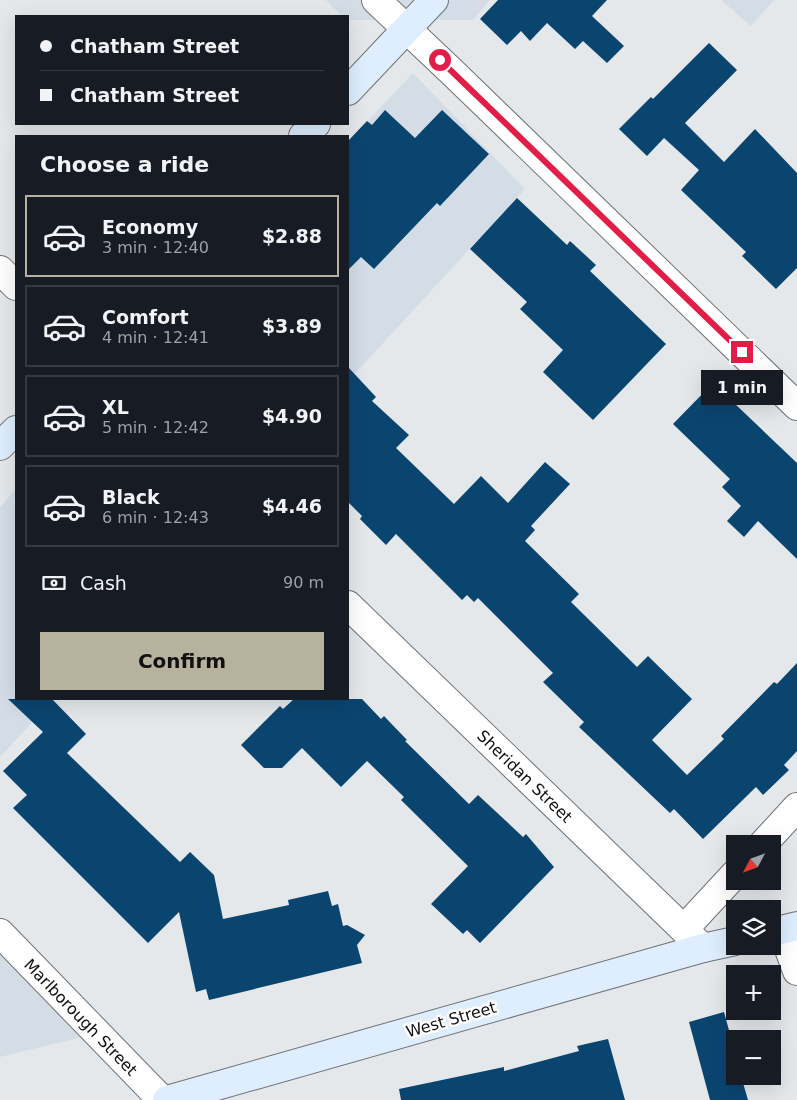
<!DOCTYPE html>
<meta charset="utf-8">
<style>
:root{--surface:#171b24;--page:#20242c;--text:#f1f3f6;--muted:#9ea1a6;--line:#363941;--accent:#b6b29d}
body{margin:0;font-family:"DejaVu Sans",sans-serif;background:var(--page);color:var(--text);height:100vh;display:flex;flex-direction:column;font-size:19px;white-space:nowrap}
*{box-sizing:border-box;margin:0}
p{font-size:16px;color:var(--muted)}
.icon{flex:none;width:28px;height:28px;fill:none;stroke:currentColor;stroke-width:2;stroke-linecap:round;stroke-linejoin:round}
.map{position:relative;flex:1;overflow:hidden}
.sheet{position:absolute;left:15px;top:135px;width:334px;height:565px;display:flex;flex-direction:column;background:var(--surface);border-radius:0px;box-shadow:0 5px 20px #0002}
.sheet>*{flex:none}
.top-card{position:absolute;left:15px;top:15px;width:334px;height:110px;border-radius:0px;box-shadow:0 5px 20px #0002;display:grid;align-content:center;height:110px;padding:0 25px;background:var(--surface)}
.needle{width:32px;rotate:229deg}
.tools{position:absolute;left:726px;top:835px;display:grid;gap:10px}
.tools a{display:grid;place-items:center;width:55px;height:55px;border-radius:0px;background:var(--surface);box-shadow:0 5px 20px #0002;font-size:25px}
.end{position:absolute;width:22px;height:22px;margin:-11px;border:6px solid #e11d48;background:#fff;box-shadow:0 0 0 2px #fff}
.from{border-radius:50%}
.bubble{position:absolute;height:35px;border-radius:0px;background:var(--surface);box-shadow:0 5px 20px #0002;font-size:16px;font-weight:700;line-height:35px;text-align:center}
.top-card b{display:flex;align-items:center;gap:18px;height:48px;font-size:19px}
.top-card b+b{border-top:1px solid var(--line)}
.top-card i{width:12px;height:12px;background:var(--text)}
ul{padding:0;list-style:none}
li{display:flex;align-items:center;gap:15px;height:82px;margin:0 10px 8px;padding:0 15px;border:2px solid var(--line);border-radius:0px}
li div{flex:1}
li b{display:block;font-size:19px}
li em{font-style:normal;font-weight:700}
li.selected{border-color:var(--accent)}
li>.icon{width:45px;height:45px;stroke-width:1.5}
h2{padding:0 25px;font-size:22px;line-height:60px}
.pay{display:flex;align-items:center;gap:12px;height:55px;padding:0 25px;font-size:19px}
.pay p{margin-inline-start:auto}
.primary-button{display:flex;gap:10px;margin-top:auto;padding:10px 25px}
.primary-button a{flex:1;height:58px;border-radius:0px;background:var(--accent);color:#111;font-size:20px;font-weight:700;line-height:58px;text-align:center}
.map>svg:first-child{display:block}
</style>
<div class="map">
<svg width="797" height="1100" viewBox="0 0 797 1100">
<rect width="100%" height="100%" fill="#e4e8eb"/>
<!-- built -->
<path fill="#d4dde6" d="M 326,0 L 490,0 L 473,20 L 348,20 L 348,16 L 342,16 Z
M 721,0 L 774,0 L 751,26 Z
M 413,73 L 525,189 L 348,381 L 348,142 Z
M 16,489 L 16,699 L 54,699 L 0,757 L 0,507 Z
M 0,933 L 102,1032 L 0,1057 Z"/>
<!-- building -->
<path fill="#0a4570" d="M 498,0 L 607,0 L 592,16 L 624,46 L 607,63 L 583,41 L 575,49 L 547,23 L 530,41 L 521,31 L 507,45 L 480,19 Z
M 709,43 L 737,70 L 685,123 L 724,162 L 755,129 L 797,173 L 797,268 L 776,289 L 742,256 L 746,252 L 681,190 L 699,170 L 664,138 L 647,156 L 619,129 L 651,97 L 653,99 Z
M 385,110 L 415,138 L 442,110 L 489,154 L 440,206 L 437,203 L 374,269 L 361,257 L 348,270 L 348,141 L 367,121 L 372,125 Z
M 517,198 L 567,245 L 570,241 L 596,265 L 590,271 L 666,344 L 593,420 L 543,372 L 563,350 L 520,309 L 527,302 L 470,249 Z
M 348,367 L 376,397 L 372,401 L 409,435 L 396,448 L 454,504 L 481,476 L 508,503 L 545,462 L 570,484 L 531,526 L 535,530 L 525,541 L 579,594 L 571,602 L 637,667 L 648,656 L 692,699 L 652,740 L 687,775 L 724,739 L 721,736 L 774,682 L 777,684 L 797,663 L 797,751 L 784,765 L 789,770 L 763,795 L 756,787 L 703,839 L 674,809 L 670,813 L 579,727 L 584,722 L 543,682 L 553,673 L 478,598 L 474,602 L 467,595 L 462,600 L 396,534 L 386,545 L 360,519 L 362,516 L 348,502 Z
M 713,383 L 797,463 L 797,559 L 758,521 L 744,537 L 727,521 L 741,506 L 722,487 L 730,479 L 673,424 Z
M 8,699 L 52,699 L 86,734 L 67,753 L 180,862 L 190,852 L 214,875 L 223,919 L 289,905 L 288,900 L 328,891 L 332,906 L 338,904 L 343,926 L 347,925 L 365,935 L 357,945 L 362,963 L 209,1000 L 206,989 L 196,992 L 179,912 L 148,943 L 13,808 L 27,795 L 3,771 L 43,732 Z
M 294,699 L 362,699 L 381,719 L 384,716 L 407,740 L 405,741 L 469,804 L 478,795 L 523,837 L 526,834 L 554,867 L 480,943 L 467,930 L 463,934 L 431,904 L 468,866 L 401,800 L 404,797 L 367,761 L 341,787 L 302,748 L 282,768 L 264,768 L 241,745 L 280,706 L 283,709 Z
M 724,1012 L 735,1052 L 735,1076 L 741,1076 L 748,1100 L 710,1100 L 689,1022 Z
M 608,1039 L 625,1100 L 401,1100 L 399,1089 L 504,1067 L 504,1071 L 579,1051 L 577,1046 Z"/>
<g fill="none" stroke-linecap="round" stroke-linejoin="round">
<defs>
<path id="street" d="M 376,0 L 451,71 L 797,406
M 0,270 L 16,286
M 348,605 L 703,948
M 763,844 L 797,807
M 684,929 L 735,874
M 782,930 L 797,971
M 0,933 L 162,1100"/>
<path id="secondary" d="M 348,91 L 434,0
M 303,136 L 316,124
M 0,446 L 16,430
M 772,932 L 797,926
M 167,1100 L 703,948 L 735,941"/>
</defs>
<!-- street casing -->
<use href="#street" stroke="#6f7275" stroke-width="30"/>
<!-- secondary casing -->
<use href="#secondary" stroke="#6f7275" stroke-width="30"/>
<!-- street -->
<use href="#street" stroke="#fff" stroke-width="28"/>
<!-- secondary -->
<use href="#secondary" stroke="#deeefe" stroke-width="28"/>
</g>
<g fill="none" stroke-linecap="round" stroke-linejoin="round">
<!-- route -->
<path stroke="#e11d48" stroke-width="6" d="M 440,60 L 742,352"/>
</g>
<g text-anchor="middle" stroke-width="5" stroke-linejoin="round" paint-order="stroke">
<!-- street labels -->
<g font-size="16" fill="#0f1012" stroke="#fff">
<text transform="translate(525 776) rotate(44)" y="6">Sheridan Street</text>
<text transform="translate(81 1017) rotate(46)" y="6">Marlborough Street</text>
<text transform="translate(451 1019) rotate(-16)" y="6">West Street</text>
</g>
</g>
</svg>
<div class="tools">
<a><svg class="needle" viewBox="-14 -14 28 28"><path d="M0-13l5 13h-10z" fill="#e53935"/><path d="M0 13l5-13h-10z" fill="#9ea1a6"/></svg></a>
<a><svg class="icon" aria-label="layers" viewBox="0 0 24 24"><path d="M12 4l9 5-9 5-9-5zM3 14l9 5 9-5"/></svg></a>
<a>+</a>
<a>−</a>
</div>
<i class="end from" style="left:440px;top:60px"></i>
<i class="end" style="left:742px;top:352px"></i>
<div class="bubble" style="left:701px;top:370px;width:82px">1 min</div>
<div class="top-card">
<b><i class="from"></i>Chatham Street</b>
<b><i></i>Chatham Street</b>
</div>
<section class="sheet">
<h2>Choose a ride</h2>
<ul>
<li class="selected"><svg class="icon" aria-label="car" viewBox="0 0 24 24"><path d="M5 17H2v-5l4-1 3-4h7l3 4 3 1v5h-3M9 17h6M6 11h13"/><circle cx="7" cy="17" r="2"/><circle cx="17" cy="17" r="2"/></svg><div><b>Economy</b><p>3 min · 12:40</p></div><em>$2.88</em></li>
<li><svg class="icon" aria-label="car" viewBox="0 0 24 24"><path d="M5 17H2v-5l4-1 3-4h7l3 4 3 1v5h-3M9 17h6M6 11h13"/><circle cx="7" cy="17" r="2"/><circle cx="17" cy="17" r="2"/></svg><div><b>Comfort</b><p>4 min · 12:41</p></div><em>$3.89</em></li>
<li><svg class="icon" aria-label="car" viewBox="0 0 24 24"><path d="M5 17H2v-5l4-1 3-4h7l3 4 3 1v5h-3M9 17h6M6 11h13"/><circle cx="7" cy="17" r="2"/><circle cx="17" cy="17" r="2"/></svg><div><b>XL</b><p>5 min · 12:42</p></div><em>$4.90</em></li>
<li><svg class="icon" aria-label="car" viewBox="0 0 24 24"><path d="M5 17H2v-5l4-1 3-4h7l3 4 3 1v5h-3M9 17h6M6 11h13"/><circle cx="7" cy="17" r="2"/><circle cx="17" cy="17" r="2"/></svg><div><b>Black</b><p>6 min · 12:43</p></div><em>$4.46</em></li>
</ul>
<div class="pay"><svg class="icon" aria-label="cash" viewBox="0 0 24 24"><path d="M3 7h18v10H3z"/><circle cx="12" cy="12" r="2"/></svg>Cash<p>90 m</p></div>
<div class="primary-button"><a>Confirm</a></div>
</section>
</div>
